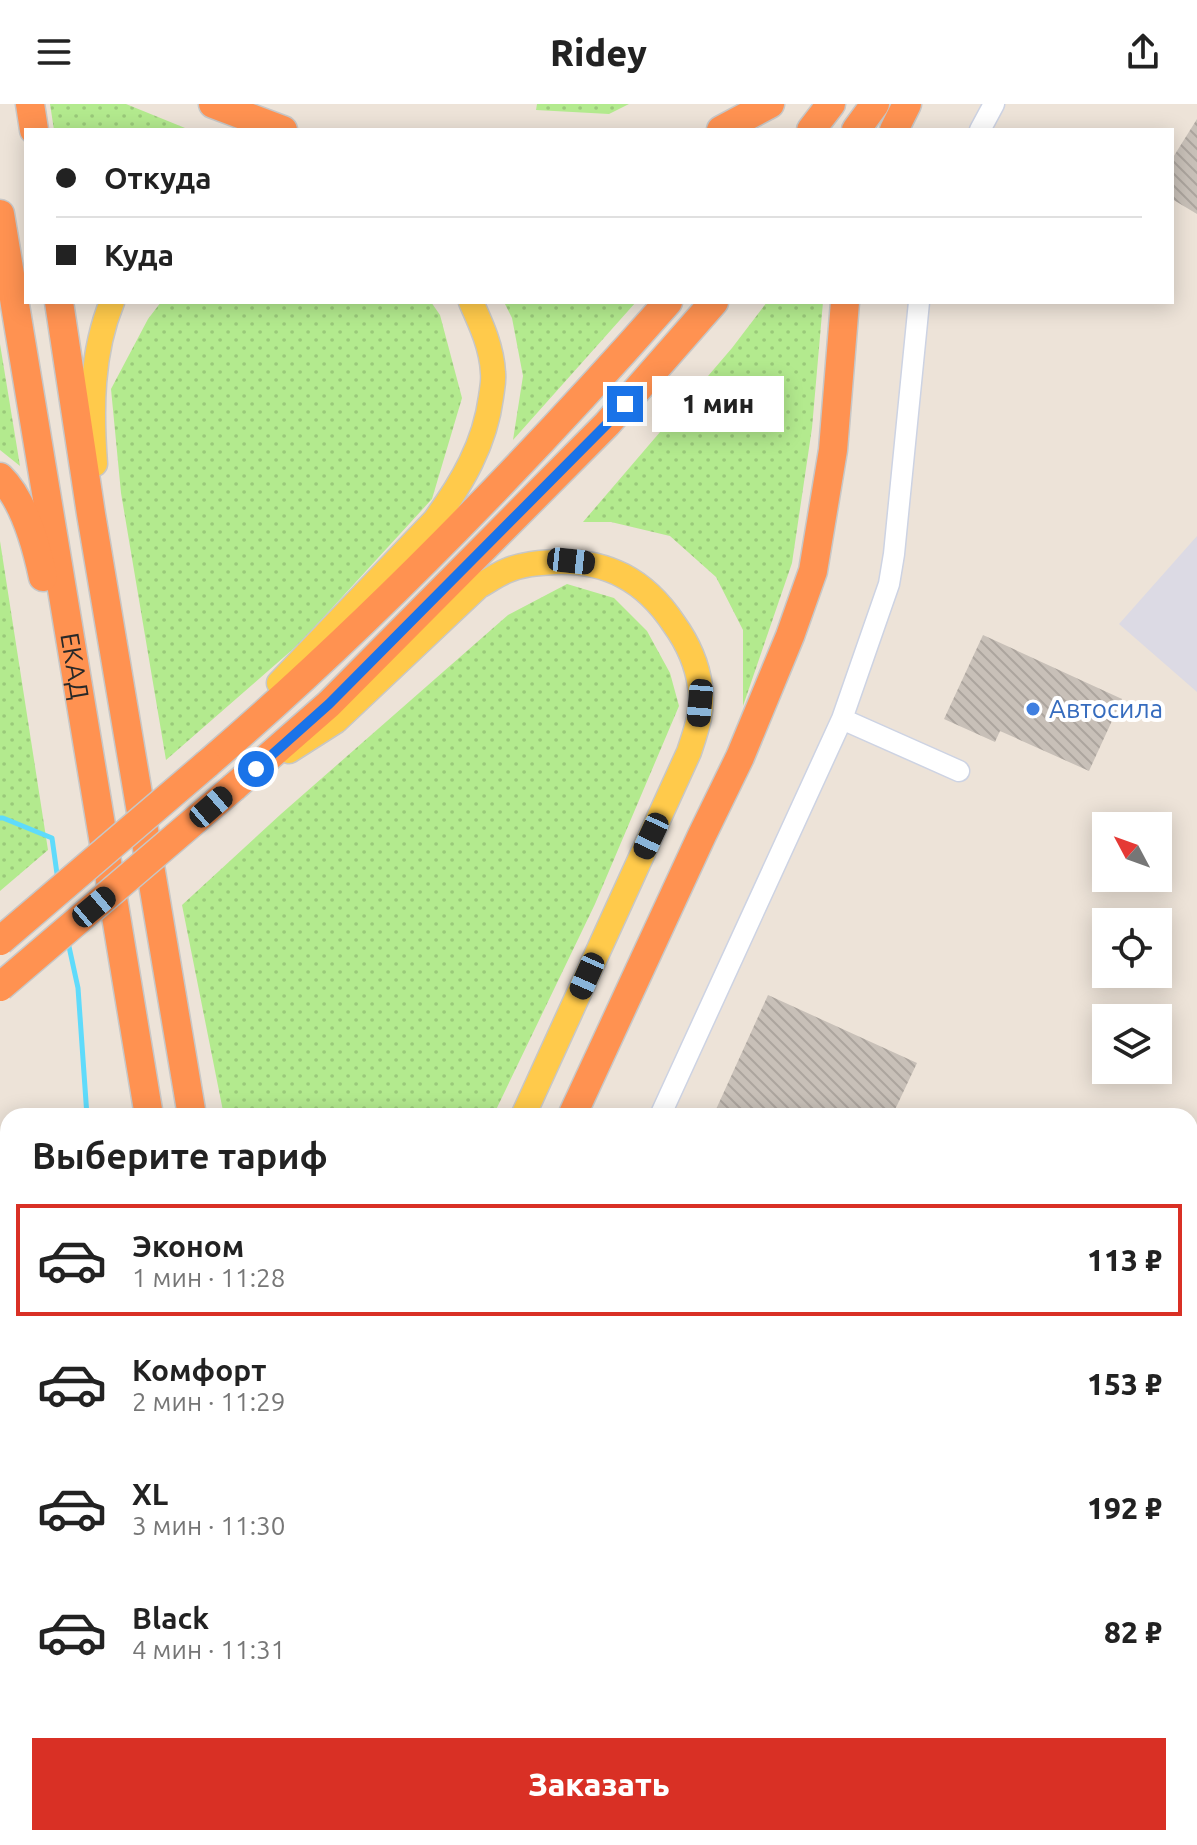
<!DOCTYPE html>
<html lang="ru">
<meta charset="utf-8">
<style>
:root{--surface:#fff;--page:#f2f2f2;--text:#222;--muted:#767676;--line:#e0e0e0;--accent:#d93025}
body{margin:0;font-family:Ubuntu,sans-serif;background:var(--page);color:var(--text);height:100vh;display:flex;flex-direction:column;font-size:30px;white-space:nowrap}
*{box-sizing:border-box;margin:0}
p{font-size:26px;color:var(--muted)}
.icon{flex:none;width:44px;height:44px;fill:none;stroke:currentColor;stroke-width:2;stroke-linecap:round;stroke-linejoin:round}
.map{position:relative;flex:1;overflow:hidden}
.side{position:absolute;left:0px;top:1004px;width:1198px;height:738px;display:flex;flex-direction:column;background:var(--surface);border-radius:24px 24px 0 0;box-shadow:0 4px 20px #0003}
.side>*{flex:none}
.hud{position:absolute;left:24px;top:24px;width:1150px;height:176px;border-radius:0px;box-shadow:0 4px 20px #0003;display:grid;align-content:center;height:176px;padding:0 32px;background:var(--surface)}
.needle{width:52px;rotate:311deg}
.controls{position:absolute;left:1092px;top:708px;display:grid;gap:16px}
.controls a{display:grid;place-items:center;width:80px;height:80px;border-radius:0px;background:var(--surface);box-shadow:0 4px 20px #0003;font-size:40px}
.end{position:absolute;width:36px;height:36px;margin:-18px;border:10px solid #1a73e8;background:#fff;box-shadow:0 0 0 4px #fff}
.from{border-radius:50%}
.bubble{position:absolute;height:56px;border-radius:0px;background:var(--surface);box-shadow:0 4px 20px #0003;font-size:26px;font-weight:800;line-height:56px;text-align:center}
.car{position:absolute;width:24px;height:48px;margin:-24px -12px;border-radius:10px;box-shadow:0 0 6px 2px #0007;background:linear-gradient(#222 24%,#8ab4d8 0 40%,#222 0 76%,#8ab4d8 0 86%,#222 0)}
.hud b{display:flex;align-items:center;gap:28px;height:76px;font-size:30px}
.hud b+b{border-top:2px solid var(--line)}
.hud i{width:20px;height:20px;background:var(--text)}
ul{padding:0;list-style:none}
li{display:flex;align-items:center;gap:24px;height:112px;margin:0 16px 12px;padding:0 16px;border:4px solid transparent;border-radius:0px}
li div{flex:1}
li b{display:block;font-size:30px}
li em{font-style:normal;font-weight:800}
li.on{border-color:var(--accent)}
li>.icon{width:72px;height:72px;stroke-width:1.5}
h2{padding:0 32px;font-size:36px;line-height:96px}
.cta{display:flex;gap:16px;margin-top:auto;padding:16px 32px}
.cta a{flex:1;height:92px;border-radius:0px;background:var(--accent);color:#fff;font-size:32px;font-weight:800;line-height:92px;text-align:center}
header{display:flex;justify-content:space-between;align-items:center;height:104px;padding:0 32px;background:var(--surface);font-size:36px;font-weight:800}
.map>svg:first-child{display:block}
</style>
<header><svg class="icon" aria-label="menu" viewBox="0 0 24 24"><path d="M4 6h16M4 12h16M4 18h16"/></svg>Ridey<svg class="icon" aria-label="share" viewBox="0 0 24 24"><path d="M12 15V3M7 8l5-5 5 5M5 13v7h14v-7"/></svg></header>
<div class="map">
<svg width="1197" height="1741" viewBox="0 0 1197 1741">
<defs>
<pattern id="grass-dots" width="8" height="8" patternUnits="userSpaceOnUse" patternTransform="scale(2)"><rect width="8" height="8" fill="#b3ea8e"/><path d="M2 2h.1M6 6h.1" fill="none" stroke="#9ac97a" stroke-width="1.8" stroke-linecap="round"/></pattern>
<pattern id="building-back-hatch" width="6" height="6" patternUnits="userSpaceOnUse" patternTransform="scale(2)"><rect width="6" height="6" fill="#c8c0b8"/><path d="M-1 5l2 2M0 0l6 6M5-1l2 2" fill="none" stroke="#aca59e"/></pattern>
</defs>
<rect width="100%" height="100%" fill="#ede3d8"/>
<!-- industrial -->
<path fill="#dcdae4" d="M 1197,432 L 1197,588 L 1119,520 Z
M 1190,1596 L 1197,1599 L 1197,1741 L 491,1741 L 474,1734 L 1190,1734 Z"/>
<!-- grass -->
<path fill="url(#grass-dots)" d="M 50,0 L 126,0 L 190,26 L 54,26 Z
M 537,0 L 629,0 L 609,10 L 536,6 Z
M 161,198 L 431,198 L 440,211 L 462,294 L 432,395 L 300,539 L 166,656 L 121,389 L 111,285 L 148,215 Z
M 504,198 L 636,198 L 513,336 L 523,272 L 512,214 Z
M 767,198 L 823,198 L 812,324 L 792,459 L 743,602 L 743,526 L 716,473 L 670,432 L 611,418 L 583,418 L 732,244 Z
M 0,240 L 20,362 L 0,346 Z
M 0,437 L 48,746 L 0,787 Z
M 567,480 L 614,494 L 647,527 L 670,569 L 679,602 L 595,800 L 493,1012 L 224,1012 L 182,801 L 281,710 L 508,511 Z
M 0,1173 L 8,1173 L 8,1455 L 0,1462 Z"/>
<!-- park -->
<path fill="#b3ea8e" d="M 8,1523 L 8,1613 L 0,1610 L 0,1525 Z"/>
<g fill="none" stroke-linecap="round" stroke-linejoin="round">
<!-- stream -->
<path stroke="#5fdbfb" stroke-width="5" d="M 0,714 L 3,714 L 52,734 L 58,777
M 68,838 L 78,884 L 87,1012
M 1190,1571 L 1197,1574"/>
</g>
<!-- building -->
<path fill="url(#building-back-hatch)" d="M 1197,15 L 1197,110 L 1172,95 L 1172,55 Z
M 983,531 L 1122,595 L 1089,667 L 1000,627 L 995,638 L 944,615 Z
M 768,891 L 917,959 L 892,1012 L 713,1012 Z
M 780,1734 L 1111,1734 L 1109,1741 L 798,1741 Z"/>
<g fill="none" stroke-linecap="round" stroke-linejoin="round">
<defs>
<path id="minor" d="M 980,26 L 994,0
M 842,615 L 959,667
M 660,1012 L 842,615 L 889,480 L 894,450 L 919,198
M 1190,1292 L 1197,1284
M 1190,1657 L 1197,1658
M 626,1734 L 645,1741
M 1152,1741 L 1155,1734"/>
<path id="major" d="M 95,360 C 91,306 91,249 112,198
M 279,579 L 435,416 C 462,379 485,340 491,293 C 492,285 494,277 493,269 C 492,244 481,220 471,198
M 289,647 L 336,617 L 479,482 C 488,477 497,471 506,467 C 522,460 538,459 555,458 C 607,456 645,476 674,520 C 687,538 697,560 700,582 C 704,605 696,627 689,648 L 523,1012
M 0,1637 L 8,1641
M 144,1734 L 152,1741"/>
<g id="highway">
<path d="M 30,0 L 34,26"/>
<path d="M 213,0 L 283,26"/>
<path d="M 721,26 L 770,0"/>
<path d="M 811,26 L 831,0"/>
<path d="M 856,26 L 875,0"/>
<path d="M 894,26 L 907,0"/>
<path id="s1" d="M 0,110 L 149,1012"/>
<path d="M 59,198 L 91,410 L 192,1012"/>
<path d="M 0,373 C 24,396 36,440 43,473"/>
<path d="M 207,660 C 372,518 524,361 668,198"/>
<path d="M 234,683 L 329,600 L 607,320 L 714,198"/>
<path d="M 572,1012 L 702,731 L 740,653 L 790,532 L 813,467 L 833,346 L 845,198"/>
<path d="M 0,1489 L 8,1485"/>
<path d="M 262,1734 L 263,1741"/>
<path d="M 312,1734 L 313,1741"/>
</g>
</defs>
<!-- minor casing -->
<use href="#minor" stroke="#cdd3e3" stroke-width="23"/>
<!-- major casing -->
<use href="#major" stroke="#c7c7c7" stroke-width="27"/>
<!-- highway casing -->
<use href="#highway" stroke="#c7c7c7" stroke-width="31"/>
<!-- path -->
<path stroke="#c7c7c7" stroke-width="3" stroke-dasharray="6 4" stroke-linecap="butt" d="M 1190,1528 L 1197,1531
M 381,1734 L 382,1741"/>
<!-- minor -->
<use href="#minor" stroke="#fff" stroke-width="20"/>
<!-- major -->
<use href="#major" stroke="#ffca4b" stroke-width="24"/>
<!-- highway -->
<use href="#highway" stroke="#ff9251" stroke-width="28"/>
<defs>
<path id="highway-bridge" d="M 0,837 L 207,660
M 0,883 L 234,683"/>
</defs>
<!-- highway-bridge casing -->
<use href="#highway-bridge" stroke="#c7c7c7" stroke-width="31" stroke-linecap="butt"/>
<!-- highway-bridge -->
<use href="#highway-bridge" stroke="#ff9251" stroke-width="28"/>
</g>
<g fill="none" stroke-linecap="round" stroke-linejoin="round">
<!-- route -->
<path stroke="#1a73e8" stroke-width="10" d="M 256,665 L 329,600 L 607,320 L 625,300"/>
</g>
<!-- markers -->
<circle fill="#3f7fe0" stroke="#fff" stroke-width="3" cx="1033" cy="605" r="8"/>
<g text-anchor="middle" stroke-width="8" stroke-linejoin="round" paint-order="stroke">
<!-- street labels -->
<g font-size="26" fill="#282828" stroke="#fff">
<text dy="9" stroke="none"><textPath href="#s1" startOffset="458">ЕКАД</textPath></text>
</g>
<!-- shop labels -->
<g font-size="26" fill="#366cbe" stroke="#fff" text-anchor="start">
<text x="1049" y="614">Автосила</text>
</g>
</g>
</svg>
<div class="controls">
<a><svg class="needle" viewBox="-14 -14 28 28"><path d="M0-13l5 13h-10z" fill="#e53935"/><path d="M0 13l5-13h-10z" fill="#767676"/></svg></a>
<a><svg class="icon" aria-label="locate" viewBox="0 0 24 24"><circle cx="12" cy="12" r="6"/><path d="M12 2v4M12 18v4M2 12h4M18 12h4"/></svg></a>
<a><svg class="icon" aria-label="layers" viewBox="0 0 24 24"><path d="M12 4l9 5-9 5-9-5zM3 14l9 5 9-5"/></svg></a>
</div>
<i class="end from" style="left:256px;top:665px"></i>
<i class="end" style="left:625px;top:300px"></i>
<div class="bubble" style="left:652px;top:272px;width:132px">1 мин</div>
<i class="car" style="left:571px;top:457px;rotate:96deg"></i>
<i class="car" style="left:700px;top:599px;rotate:185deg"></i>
<i class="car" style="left:211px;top:703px;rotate:49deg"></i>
<i class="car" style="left:651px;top:732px;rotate:205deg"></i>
<i class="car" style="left:94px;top:803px;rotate:50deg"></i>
<i class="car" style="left:587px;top:872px;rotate:204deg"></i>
<div class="hud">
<b><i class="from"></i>Откуда</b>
<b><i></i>Куда</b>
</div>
<section class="side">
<h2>Выберите тариф</h2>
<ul>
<li class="on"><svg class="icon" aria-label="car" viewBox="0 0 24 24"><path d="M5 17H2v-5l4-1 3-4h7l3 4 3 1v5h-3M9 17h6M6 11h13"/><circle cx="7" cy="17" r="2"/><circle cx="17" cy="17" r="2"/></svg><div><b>Эконом</b><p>1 мин · 11:28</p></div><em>113 ₽</em></li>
<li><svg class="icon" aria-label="car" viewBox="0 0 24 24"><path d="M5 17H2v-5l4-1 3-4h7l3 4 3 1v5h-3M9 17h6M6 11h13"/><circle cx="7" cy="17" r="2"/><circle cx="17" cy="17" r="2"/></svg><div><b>Комфорт</b><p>2 мин · 11:29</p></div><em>153 ₽</em></li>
<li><svg class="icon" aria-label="car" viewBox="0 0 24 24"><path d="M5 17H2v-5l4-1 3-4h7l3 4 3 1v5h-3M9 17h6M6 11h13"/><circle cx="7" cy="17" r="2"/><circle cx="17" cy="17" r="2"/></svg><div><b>XL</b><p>3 мин · 11:30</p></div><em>192 ₽</em></li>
<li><svg class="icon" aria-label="car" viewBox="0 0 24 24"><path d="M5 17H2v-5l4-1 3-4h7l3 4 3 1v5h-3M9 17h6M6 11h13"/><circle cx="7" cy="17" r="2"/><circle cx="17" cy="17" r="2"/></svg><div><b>Black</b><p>4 мин · 11:31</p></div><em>82 ₽</em></li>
</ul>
<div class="cta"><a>Заказать</a></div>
</section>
</div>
